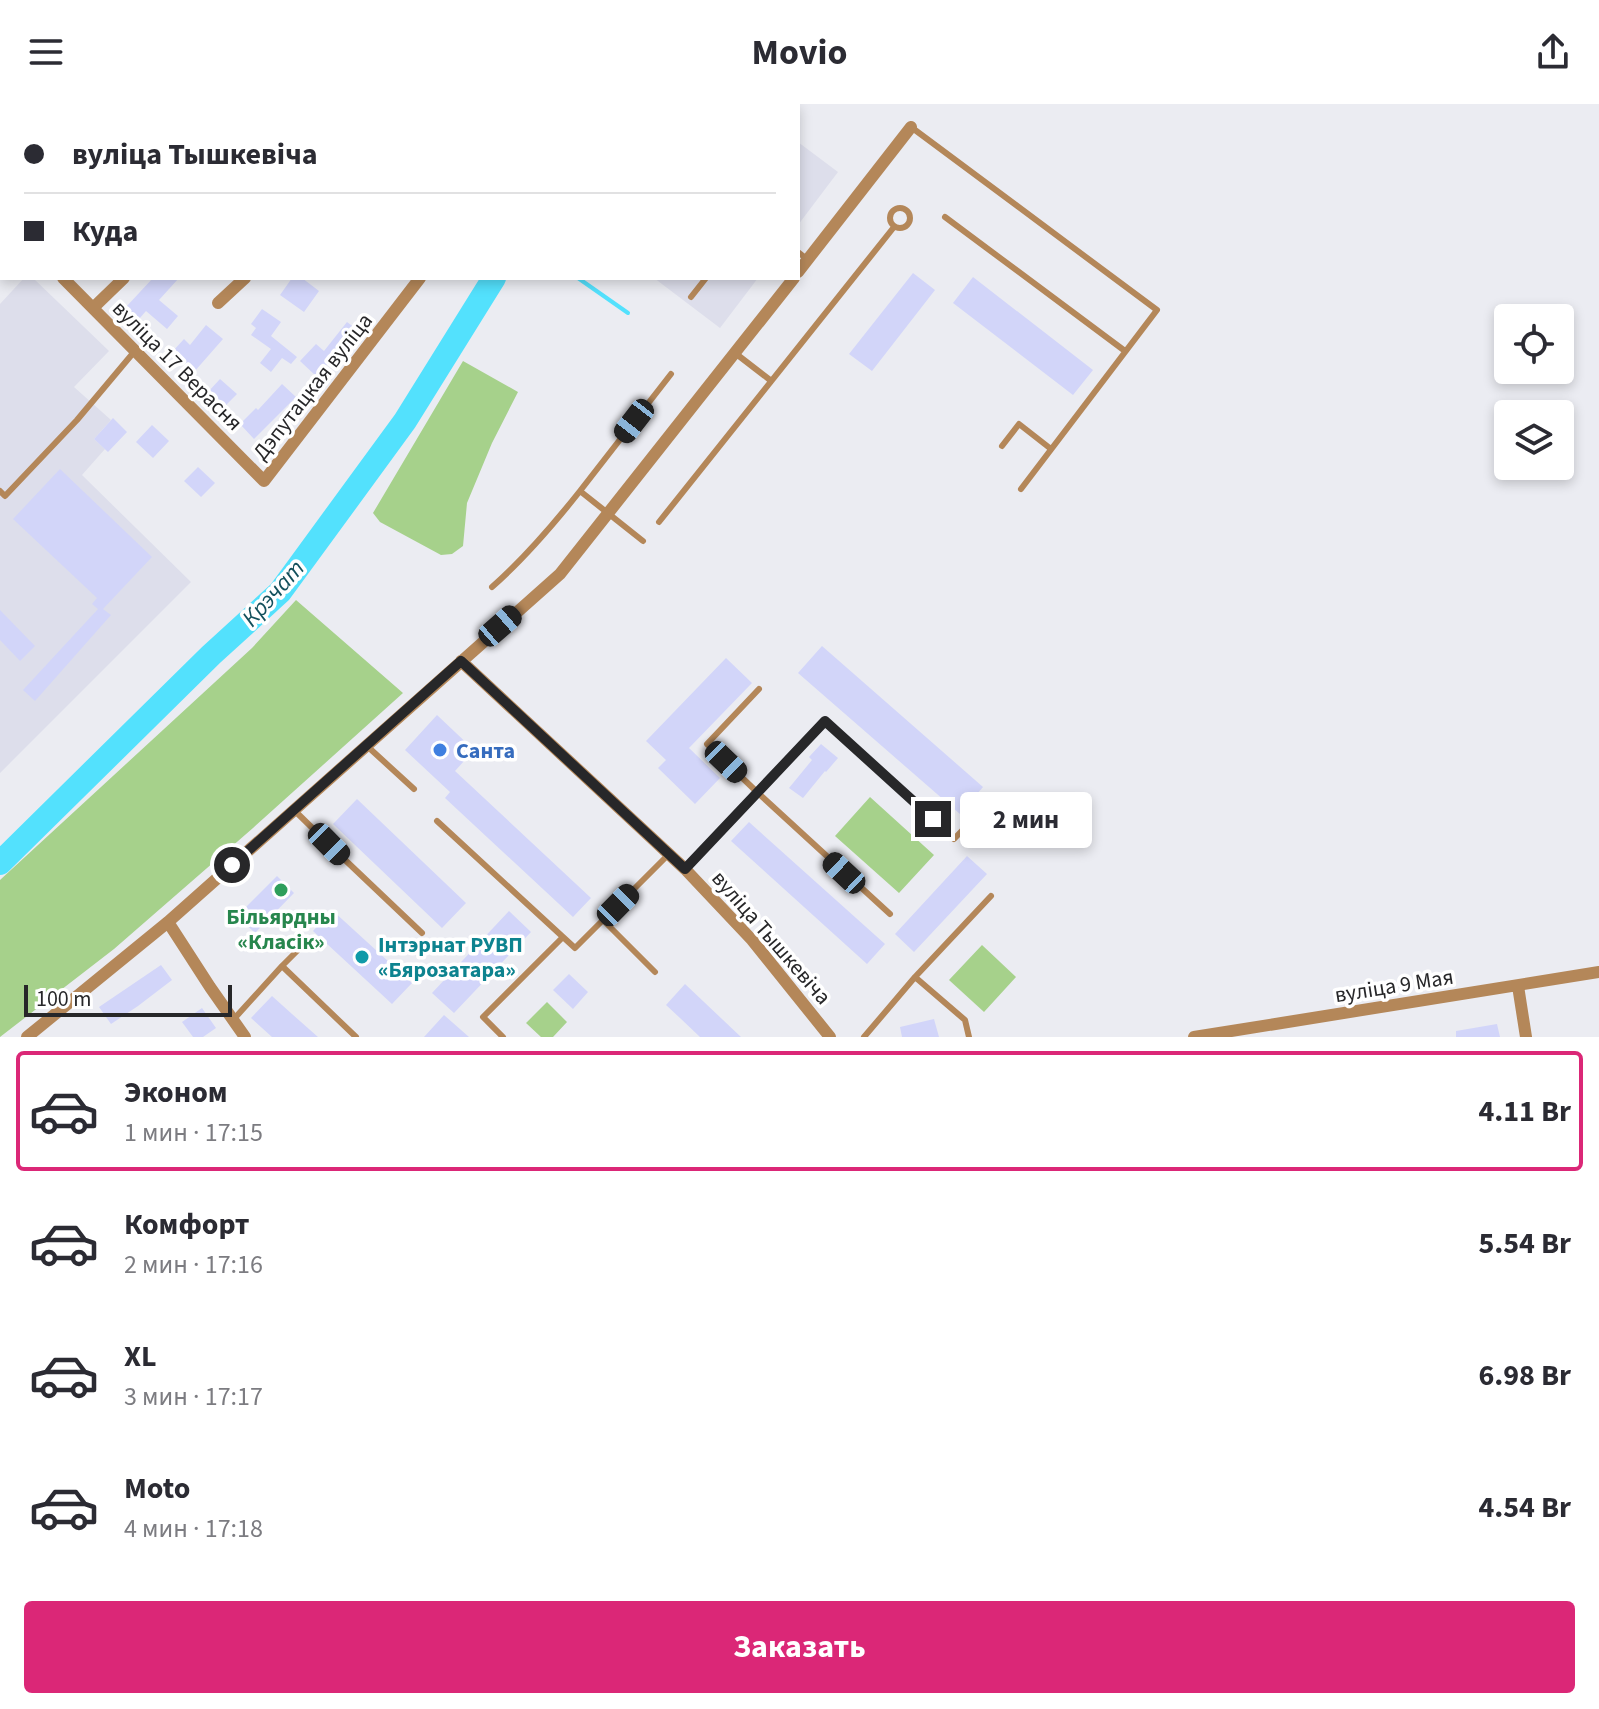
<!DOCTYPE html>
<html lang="ru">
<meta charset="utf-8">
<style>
:root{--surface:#fff;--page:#f7f7f7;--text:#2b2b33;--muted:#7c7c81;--line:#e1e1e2;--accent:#db2777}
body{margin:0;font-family:"Source Sans 3",sans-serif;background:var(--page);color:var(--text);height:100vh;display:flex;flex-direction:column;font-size:30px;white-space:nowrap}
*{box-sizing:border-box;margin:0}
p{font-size:26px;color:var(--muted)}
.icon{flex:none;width:44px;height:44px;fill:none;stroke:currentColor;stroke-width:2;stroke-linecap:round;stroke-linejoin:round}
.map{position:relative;height:933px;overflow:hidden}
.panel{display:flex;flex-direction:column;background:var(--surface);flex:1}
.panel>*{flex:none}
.guide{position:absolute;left:0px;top:0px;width:800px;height:176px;box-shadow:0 4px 12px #0003;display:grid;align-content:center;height:176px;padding:0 24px;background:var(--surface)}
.tools{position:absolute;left:1494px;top:200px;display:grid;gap:16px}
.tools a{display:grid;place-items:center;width:80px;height:80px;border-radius:8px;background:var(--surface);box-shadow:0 4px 12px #0003;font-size:40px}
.scale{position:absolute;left:24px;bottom:20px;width:208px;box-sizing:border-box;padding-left:8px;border:4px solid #272729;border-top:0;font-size:22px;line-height:28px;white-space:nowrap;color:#272729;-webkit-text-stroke:6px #fff;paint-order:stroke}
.end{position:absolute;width:36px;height:36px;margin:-18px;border:10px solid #272729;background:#fff;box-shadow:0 0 0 4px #fff}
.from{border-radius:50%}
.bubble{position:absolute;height:56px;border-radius:8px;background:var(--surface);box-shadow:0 4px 12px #0003;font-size:26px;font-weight:700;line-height:56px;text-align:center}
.car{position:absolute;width:24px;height:48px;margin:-24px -12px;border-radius:10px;box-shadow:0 0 6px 2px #0007;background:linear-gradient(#222 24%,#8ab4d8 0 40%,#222 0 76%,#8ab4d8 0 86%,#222 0)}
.guide b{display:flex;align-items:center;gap:28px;height:76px;font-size:30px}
.guide b+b{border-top:2px solid var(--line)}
.guide i{width:20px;height:20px;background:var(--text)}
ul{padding:14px 0 0;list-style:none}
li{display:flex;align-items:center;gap:24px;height:120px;margin:0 16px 12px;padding:0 8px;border:4px solid transparent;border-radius:8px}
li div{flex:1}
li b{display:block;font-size:30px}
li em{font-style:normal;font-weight:700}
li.selected{border-color:var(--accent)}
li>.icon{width:72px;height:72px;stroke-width:1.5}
.cta{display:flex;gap:16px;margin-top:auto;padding:16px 24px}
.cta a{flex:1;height:92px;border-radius:8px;background:var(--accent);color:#fff;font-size:32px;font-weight:700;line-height:92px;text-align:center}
header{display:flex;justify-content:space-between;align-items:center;height:104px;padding:0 24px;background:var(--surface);font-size:36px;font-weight:700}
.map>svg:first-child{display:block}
</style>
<header><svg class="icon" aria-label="menu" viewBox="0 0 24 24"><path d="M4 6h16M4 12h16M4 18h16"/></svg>Movio<svg class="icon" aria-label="share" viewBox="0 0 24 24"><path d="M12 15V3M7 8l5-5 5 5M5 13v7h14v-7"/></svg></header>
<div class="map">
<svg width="1599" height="933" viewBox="0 0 1599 933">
<rect width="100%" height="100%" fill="#ebecf2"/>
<!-- built -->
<path fill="#dddeeb" d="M 798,38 L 838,68 L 798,121 Z
M 24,174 L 33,174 L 109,247 L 74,283 L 111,316 L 94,335 L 105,345 L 82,371 L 191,478 L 0,669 L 0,200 Z
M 654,174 L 758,174 L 720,224 Z"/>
<!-- green -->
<path fill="#a6d18b" d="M 463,257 L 518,288 L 492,339 L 467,399 L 463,442 L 452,450 L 441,451 L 380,418 L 373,409 Z
M 296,496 L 403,589 L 253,724 L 114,845 L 0,933 L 0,776 L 252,544 Z
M 870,693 L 934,751 L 899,789 L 835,732 Z
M 982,841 L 1016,873 L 984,908 L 949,876 Z
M 547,898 L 567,918 L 553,933 L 541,933 L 526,919 Z"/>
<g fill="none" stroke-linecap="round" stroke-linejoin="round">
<!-- stream -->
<path stroke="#53e1fd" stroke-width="4" d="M 578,174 L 628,209"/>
<!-- river -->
<path stroke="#53e1fd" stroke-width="24" d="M 632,2 L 634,0
M 0,759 L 211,551 L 280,488 L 405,317 L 494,174"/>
</g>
<!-- building -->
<path fill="#d2d5f9" d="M 913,169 L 935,186 L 872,267 L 849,250 Z
M 973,173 L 1093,266 L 1073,291 L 953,199 Z
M 153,174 L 179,174 L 159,196 L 178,212 L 167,225 L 146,207 L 139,215 L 126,203 Z
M 292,174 L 302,174 L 319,187 L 304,208 L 280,191 Z
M 262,205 L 281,218 L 271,232 L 297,253 L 291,260 L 282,254 L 271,268 L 260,259 L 271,245 L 251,231 L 256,224 L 251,220 Z
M 347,218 L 363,230 L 348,249 L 342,245 L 316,272 L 300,257 L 316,240 L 324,247 Z
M 206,221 L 223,235 L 194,268 L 173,247 L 184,235 L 190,241 Z
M 220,275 L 237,290 L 224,303 L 208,288 Z
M 282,280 L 296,293 L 254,335 L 240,320 L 256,304 L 258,306 Z
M 113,314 L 127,328 L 108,348 L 94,335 Z
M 152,321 L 169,337 L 153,354 L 136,338 Z
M 198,363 L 215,379 L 201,393 L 184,377 Z
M 60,365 L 152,453 L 103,505 L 111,511 L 35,597 L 23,586 L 98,505 L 92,500 L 97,494 L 13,415 Z
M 0,506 L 35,542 L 20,557 L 0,536 Z
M 822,542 L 983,683 L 960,710 L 798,569 Z
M 726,554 L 752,579 L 689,644 L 720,674 L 695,700 L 658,664 L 666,656 L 646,637 Z
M 437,611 L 474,646 L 455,667 L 591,794 L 573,813 L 445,694 L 450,688 L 405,646 Z
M 821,640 L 838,654 L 826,668 L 825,667 L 803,694 L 789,684 L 812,656 L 809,653 Z
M 357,695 L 466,799 L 442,824 L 333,720 Z
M 749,718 L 885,840 L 867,860 L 731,737 Z
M 967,752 L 987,770 L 914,848 L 895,830 Z
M 277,772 L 294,789 L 255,829 L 237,812 Z
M 332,806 L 412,879 L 392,900 L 313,827 Z
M 509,807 L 531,828 L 454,909 L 432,889 Z
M 161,861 L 172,876 L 138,902 L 111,920 L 99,903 Z
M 569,870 L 588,888 L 573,905 L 553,886 Z
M 685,880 L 741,933 L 700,933 L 680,914 L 666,901 Z
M 272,892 L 292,910 L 318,933 L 272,933 L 251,914 Z
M 202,904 L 216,924 L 203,933 L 193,933 L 182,918 Z
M 444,911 L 469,933 L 424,933 Z
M 934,915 L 939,933 L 902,933 L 900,923 Z
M 1497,920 L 1500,933 L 1456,933 L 1456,927 Z"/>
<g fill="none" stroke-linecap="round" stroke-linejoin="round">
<!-- lane -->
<path stroke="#b48759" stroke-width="6" d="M 911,23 L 1157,206 L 1021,385
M890 114a10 10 0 1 1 20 0a10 10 0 1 1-20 0Z
M 945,113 L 1125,247
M 798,148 L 808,156
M 691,193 L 706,174
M 735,249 L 770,276
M 1002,342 L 1019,320 L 1051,345
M 0,387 L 5,392 L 77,316 L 134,248
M 659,418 L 894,123
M 643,437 L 580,387 L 671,270
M 492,483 C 525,454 553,421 580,387
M 759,585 L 707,640 L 757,688 L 825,617 L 954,735 L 977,711
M 367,642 L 414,685
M 295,707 L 343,754 L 422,829
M 437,717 L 563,833
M 685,765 L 757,688 L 890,810
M 603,816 L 655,868
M 282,862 L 307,837
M 915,873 L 965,916 L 969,933
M 233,916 L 282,862 L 356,933
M 503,933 L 483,913 L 563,833 L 575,844 L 669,750
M 864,933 L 915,873 L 991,792"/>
<!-- street -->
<path stroke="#b48759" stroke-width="12" d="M 295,2 L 297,0
M 552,2 L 554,0
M 0,111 L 2,113
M 798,168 L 911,23
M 63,174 L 264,377 L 420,174
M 218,199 L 245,174
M 93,204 L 124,174
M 461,557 L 685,765 L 752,836 L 830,933
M 168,818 L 210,883 L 245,933
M 1518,882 L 1526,933
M 27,933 L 168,818 L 560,470 L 794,174
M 1194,933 L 1599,868"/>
</g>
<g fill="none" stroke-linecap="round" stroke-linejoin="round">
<!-- route -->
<path stroke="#272729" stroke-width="10" d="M 232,761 L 461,557 L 685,765 L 825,617 L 933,715"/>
</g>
<!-- markers -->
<circle fill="#3f7fe0" stroke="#fff" stroke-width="3" cx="440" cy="646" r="8"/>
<circle fill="#2e9e5b" stroke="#fff" stroke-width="3" cx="281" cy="786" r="8"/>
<circle fill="#0f9aa8" stroke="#fff" stroke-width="3" cx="362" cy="853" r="8"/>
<g text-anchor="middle" stroke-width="7" stroke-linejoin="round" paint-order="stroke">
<!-- street labels -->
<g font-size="22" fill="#272729" stroke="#fff">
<text transform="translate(178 261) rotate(45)" y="8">вуліца 17 Верасня</text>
<text transform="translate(312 282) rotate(-52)" y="8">Дэпутацкая вуліца</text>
<text transform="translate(772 833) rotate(49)" y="8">вуліца Тышкевіча</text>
<text transform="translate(1394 881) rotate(-9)" y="8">вуліца 9 Мая</text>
</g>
<!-- shop labels -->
<g font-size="22" font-weight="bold" fill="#366cbe" stroke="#fff" text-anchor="start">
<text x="456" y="654">Санта</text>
</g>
<!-- leisure labels -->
<g font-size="22" font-weight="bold" fill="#27864d" stroke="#fff">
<text x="281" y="820">Більярдны<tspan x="281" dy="25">«Класік»</tspan></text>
</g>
<!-- culture labels -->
<g font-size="22" font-weight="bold" fill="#0d838f" stroke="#fff" text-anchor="start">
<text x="378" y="848">Інтэрнат РУВП<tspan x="378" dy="25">«Бярозатара»</tspan></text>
</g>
<!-- water labels -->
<g font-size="24" font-style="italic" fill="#13505c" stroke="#fff">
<text transform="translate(273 489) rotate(-48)" y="8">Крэчат</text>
</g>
</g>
</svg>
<div class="tools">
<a><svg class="icon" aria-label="locate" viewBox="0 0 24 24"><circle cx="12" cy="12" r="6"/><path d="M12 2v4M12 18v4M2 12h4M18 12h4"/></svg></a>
<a><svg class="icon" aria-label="layers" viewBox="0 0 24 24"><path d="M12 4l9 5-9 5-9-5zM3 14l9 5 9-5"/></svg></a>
</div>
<div class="scale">100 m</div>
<i class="end from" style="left:232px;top:761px"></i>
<i class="end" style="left:933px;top:715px"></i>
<div class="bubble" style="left:960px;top:688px;width:132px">2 мин</div>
<i class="car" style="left:634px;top:317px;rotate:218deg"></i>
<i class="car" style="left:500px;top:522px;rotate:49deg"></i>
<i class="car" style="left:726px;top:658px;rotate:134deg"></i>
<i class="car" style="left:329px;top:740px;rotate:135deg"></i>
<i class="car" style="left:844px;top:769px;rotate:313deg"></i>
<i class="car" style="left:618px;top:801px;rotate:45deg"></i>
<div class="guide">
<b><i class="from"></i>вуліца Тышкевіча</b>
<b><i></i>Куда</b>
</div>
</div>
<section class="panel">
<ul>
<li class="selected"><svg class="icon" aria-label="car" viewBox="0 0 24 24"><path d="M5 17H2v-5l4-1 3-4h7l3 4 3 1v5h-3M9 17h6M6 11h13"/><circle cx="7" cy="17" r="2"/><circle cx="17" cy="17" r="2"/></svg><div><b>Эконом</b><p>1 мин · 17:15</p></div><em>4.11 Br</em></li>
<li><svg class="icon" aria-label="car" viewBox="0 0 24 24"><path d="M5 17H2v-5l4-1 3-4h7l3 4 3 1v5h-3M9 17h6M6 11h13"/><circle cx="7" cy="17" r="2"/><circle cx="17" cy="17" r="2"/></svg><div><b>Комфорт</b><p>2 мин · 17:16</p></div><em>5.54 Br</em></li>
<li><svg class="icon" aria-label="car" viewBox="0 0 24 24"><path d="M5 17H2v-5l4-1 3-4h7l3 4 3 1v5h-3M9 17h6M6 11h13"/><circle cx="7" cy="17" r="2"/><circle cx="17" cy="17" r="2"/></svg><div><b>XL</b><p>3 мин · 17:17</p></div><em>6.98 Br</em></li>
<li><svg class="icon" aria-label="car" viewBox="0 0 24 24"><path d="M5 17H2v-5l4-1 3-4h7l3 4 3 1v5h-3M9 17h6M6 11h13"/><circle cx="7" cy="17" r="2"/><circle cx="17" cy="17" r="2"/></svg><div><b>Moto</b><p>4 мин · 17:18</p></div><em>4.54 Br</em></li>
</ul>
<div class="cta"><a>Заказать</a></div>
</section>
